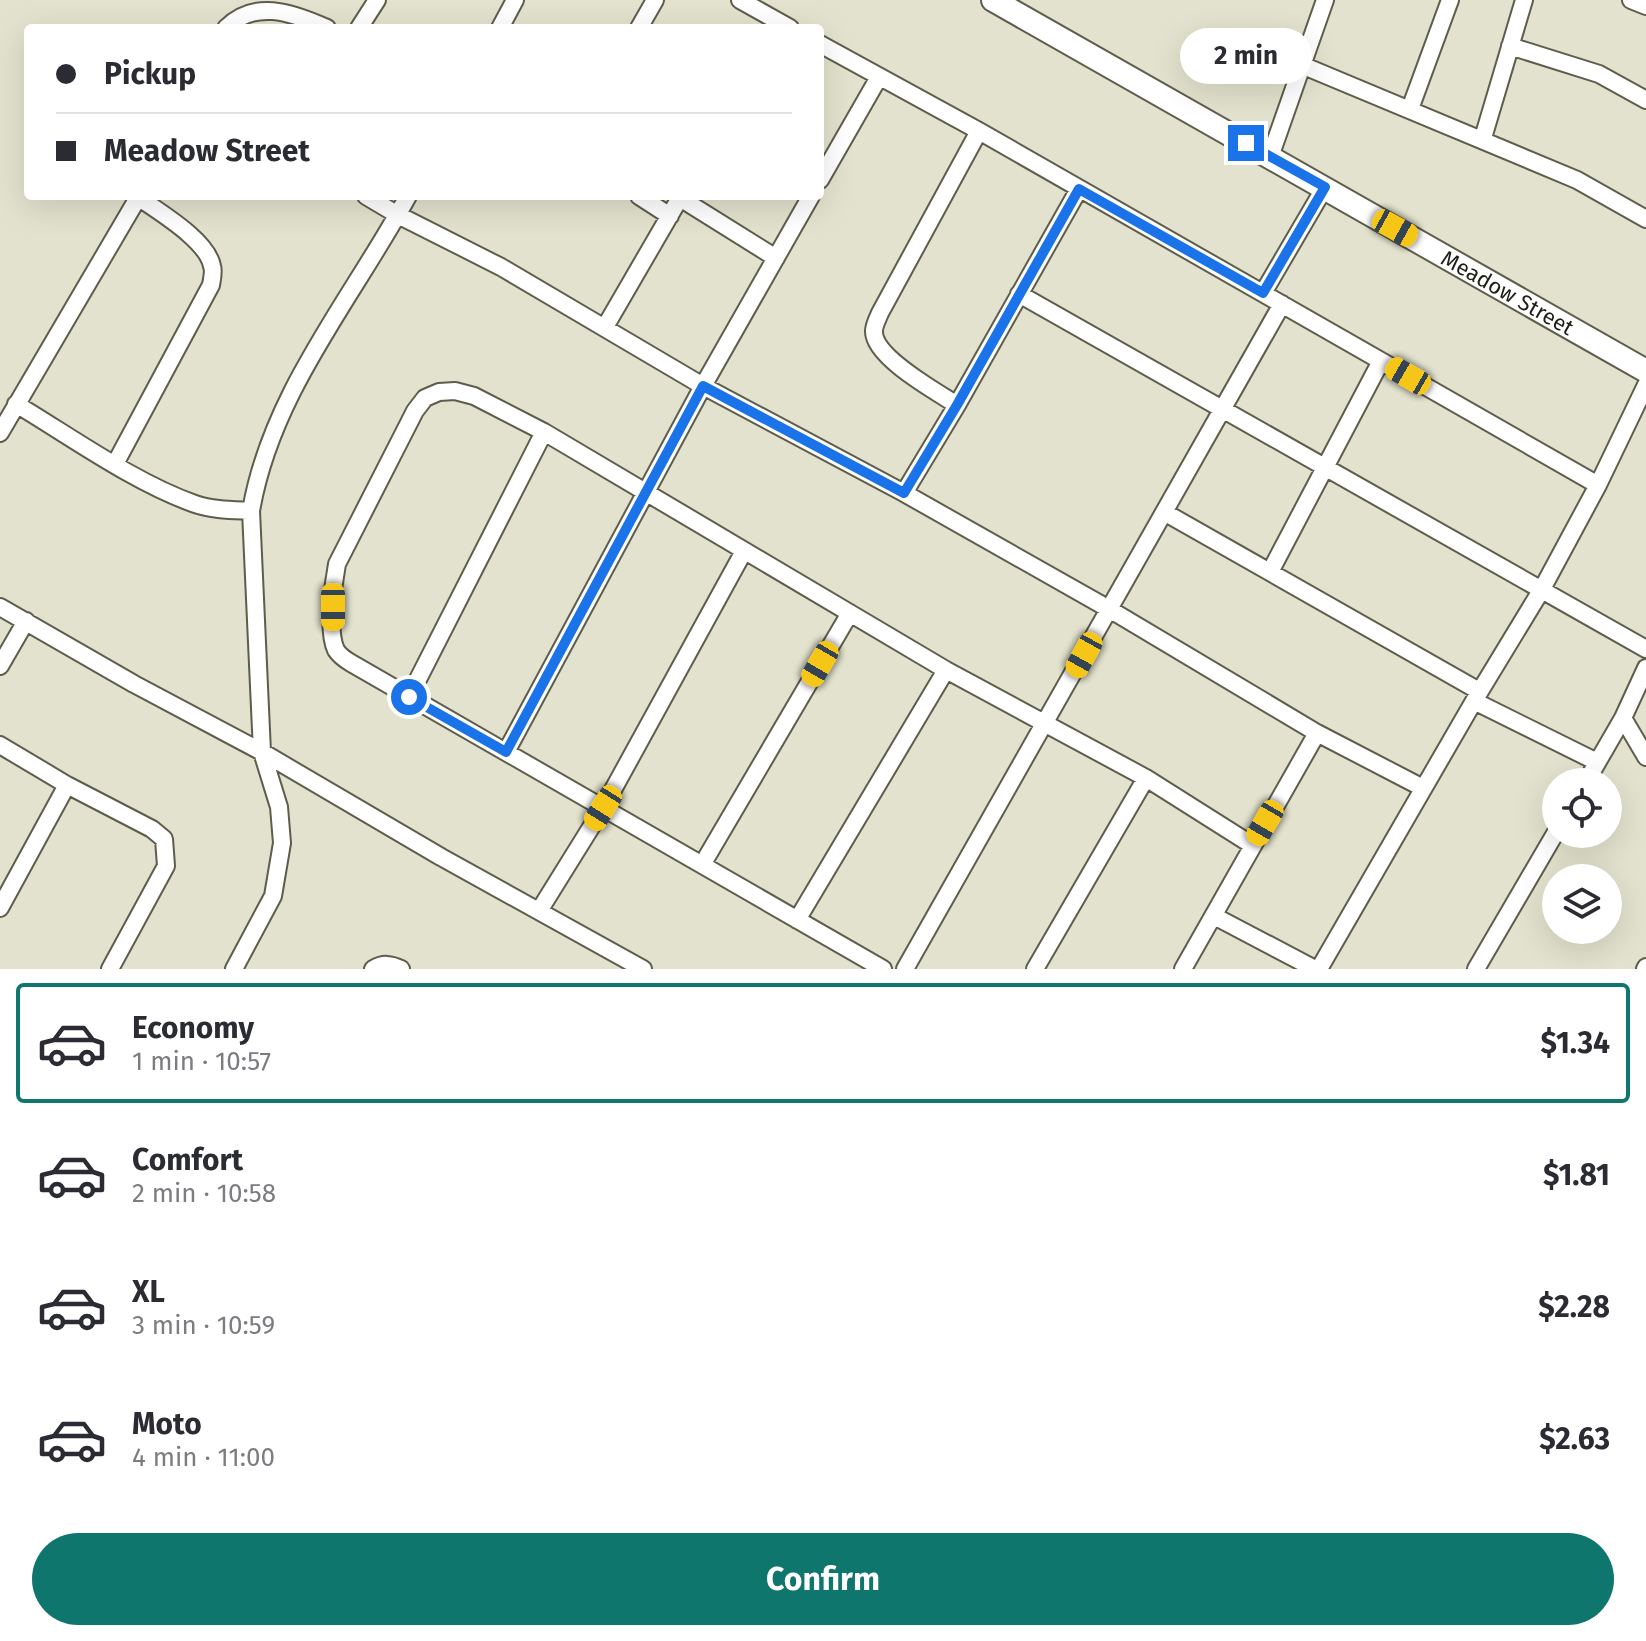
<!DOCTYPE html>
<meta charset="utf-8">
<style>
:root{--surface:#fff;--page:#f7f7f7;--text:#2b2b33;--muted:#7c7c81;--line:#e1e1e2;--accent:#0f766e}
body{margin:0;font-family:"Fira Sans",sans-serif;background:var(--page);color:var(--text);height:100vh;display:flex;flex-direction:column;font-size:30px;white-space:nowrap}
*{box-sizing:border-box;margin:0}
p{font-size:26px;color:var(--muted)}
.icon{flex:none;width:44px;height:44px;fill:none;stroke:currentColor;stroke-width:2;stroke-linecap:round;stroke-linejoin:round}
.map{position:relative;height:969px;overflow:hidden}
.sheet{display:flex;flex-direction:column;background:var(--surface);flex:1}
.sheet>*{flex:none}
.top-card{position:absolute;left:24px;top:24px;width:800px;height:176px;border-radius:8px;box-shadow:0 8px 32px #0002;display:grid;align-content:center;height:176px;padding:0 32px;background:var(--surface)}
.buttons{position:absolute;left:1542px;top:768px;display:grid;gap:16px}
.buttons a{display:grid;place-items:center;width:80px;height:80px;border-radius:50%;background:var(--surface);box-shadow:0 8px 32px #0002;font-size:40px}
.end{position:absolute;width:36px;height:36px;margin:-18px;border:10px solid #1a73e8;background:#fff;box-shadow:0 0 0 4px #fff}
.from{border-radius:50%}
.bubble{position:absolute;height:56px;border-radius:28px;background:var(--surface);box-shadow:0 8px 32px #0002;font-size:26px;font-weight:700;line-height:56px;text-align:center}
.car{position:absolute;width:24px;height:48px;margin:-24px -12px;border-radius:10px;box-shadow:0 0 6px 2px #0007;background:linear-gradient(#f5c518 24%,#345 0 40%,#f5c518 0 76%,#345 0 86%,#f5c518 0)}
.top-card b{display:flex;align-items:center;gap:28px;height:76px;font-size:30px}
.top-card b+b{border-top:2px solid var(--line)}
.top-card i{width:20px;height:20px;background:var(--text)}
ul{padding:14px 0 0;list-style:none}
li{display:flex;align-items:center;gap:24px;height:120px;margin:0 16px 12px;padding:0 16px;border:4px solid transparent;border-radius:8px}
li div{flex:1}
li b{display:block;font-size:30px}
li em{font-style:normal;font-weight:700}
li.on{border-color:var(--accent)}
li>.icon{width:72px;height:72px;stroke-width:1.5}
.primary-button{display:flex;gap:16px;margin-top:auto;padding:16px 32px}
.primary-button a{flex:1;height:92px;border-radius:48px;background:var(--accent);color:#fff;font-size:32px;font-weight:700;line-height:92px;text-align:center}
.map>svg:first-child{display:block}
</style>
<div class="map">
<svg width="1646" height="969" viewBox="0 0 1646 969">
<rect width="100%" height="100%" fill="#e2e2ce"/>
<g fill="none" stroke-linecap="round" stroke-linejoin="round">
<defs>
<path id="street" d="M 740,0 L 790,28
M 1631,0 L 1646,6
M 226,28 C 254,0 289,11 327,28
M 359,28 L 377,0
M 500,28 L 515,0
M 639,28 L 655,0
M 820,44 L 979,131 L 1598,485
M 1510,46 L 1599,74 L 1646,100
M 1304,66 L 1577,180 L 1646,219
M 1410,109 L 1450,0
M 1483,138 L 1524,0
M 1270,157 L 1325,0
M 820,180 L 879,77
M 366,196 L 398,215 L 501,267 L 703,386 L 904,493 L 1109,609 L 1317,733 L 1423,788
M 639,196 L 670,216
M 680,198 L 776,258
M 1263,293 L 1325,187
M 1019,294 L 1646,649
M 605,327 L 681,196
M 16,404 C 71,437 135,483 195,504 C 213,510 232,510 251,511
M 957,405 C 937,392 873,357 874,331 C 874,325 878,318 880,313 L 979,131
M 0,433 L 139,196
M 115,464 L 211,285 C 212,279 214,271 212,266 C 207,240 159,212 138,197
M 904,493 L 957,405 L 1079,189
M 1164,512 L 1479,691
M 1270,572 L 1381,361
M 0,607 L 134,684 L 262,752 L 441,857 L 643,969
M 0,666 L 26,621
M 409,697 L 544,432
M 1474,701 L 1597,762
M 1623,718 L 1646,757
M 0,745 L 67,785 L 152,829 L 164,839 L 166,866 L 110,969
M 506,752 L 703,386 L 811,196
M 1586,782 L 1623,718 L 1646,668
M 702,865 L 850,613
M 0,908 L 67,785
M 539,911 L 603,808 L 744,551
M 1214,916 L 1315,969
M 797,920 L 946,670
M 234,969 L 273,896 L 282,843 L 279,807 L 262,752 L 251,511 C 271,393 352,299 408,196
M 373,969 C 383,963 391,964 401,969
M 883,969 L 351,663 C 346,660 339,655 336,650 C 327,631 333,585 337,564 L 415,411 L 425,398 L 439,392 L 455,391 L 474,396 L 544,432 L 946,670 L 1146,778 L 1252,845
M 905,969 L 1282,304
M 1035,969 L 1146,778
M 1183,969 L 1317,733
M 1319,969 L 1474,701 L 1542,589 L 1598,485 L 1646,385
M 1476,969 L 1556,832
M 1645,969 L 1646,967"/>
<g id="secondary">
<path id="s1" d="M 993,0 L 1646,371"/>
</g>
</defs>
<!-- street casing -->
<use href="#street" stroke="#5e5d4c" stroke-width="20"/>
<!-- secondary casing -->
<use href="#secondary" stroke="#5e5d4c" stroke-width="26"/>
<!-- street -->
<use href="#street" stroke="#fff" stroke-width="16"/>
<!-- secondary -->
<use href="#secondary" stroke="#fff" stroke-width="22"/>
</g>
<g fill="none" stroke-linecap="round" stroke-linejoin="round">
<!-- route -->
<path stroke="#1a73e8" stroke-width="10" d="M 409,697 L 506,752 L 703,386 L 904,493 L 957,405 L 1079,189 L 1263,293 L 1325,187 L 1246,143"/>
</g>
<g text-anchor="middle" stroke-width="7" stroke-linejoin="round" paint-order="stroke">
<!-- street labels -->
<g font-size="22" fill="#1f1f18" stroke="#efefdb">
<text dy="8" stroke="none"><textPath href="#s1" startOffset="592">Meadow Street</textPath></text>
</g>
</g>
</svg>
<div class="buttons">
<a><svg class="icon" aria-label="locate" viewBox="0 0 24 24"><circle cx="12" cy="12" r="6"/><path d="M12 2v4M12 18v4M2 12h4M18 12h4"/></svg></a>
<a><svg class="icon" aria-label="layers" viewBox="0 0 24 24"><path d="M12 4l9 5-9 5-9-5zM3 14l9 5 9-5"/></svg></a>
</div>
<i class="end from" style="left:409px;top:697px"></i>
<i class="end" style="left:1246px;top:143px"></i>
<div class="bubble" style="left:1180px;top:28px;width:132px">2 min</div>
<i class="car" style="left:1395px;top:228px;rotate:119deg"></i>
<i class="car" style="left:1408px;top:376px;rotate:300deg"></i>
<i class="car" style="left:333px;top:607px;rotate:180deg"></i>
<i class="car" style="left:1084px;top:655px;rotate:209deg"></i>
<i class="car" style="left:820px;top:664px;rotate:210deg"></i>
<i class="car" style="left:603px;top:808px;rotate:212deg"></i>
<i class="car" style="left:1265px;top:823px;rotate:210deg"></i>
<div class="top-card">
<b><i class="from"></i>Pickup</b>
<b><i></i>Meadow Street</b>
</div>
</div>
<section class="sheet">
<ul>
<li class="on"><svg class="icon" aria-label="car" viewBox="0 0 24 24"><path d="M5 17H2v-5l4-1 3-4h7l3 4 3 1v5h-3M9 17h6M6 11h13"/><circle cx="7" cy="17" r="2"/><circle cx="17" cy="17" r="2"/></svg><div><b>Economy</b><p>1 min · 10:57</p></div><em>$1.34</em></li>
<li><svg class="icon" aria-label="car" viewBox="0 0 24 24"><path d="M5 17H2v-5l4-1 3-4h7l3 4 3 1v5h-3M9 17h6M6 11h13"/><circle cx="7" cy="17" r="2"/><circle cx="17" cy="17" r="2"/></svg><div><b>Comfort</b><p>2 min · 10:58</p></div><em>$1.81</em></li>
<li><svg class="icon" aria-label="car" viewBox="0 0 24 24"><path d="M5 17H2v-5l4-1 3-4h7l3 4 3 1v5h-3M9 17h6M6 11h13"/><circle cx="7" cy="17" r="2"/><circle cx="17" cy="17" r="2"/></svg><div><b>XL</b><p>3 min · 10:59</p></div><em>$2.28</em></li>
<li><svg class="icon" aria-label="car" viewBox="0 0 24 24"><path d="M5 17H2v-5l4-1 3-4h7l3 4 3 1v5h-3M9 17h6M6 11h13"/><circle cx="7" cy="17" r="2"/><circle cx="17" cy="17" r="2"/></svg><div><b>Moto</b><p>4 min · 11:00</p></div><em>$2.63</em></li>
</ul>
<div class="primary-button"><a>Confirm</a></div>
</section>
